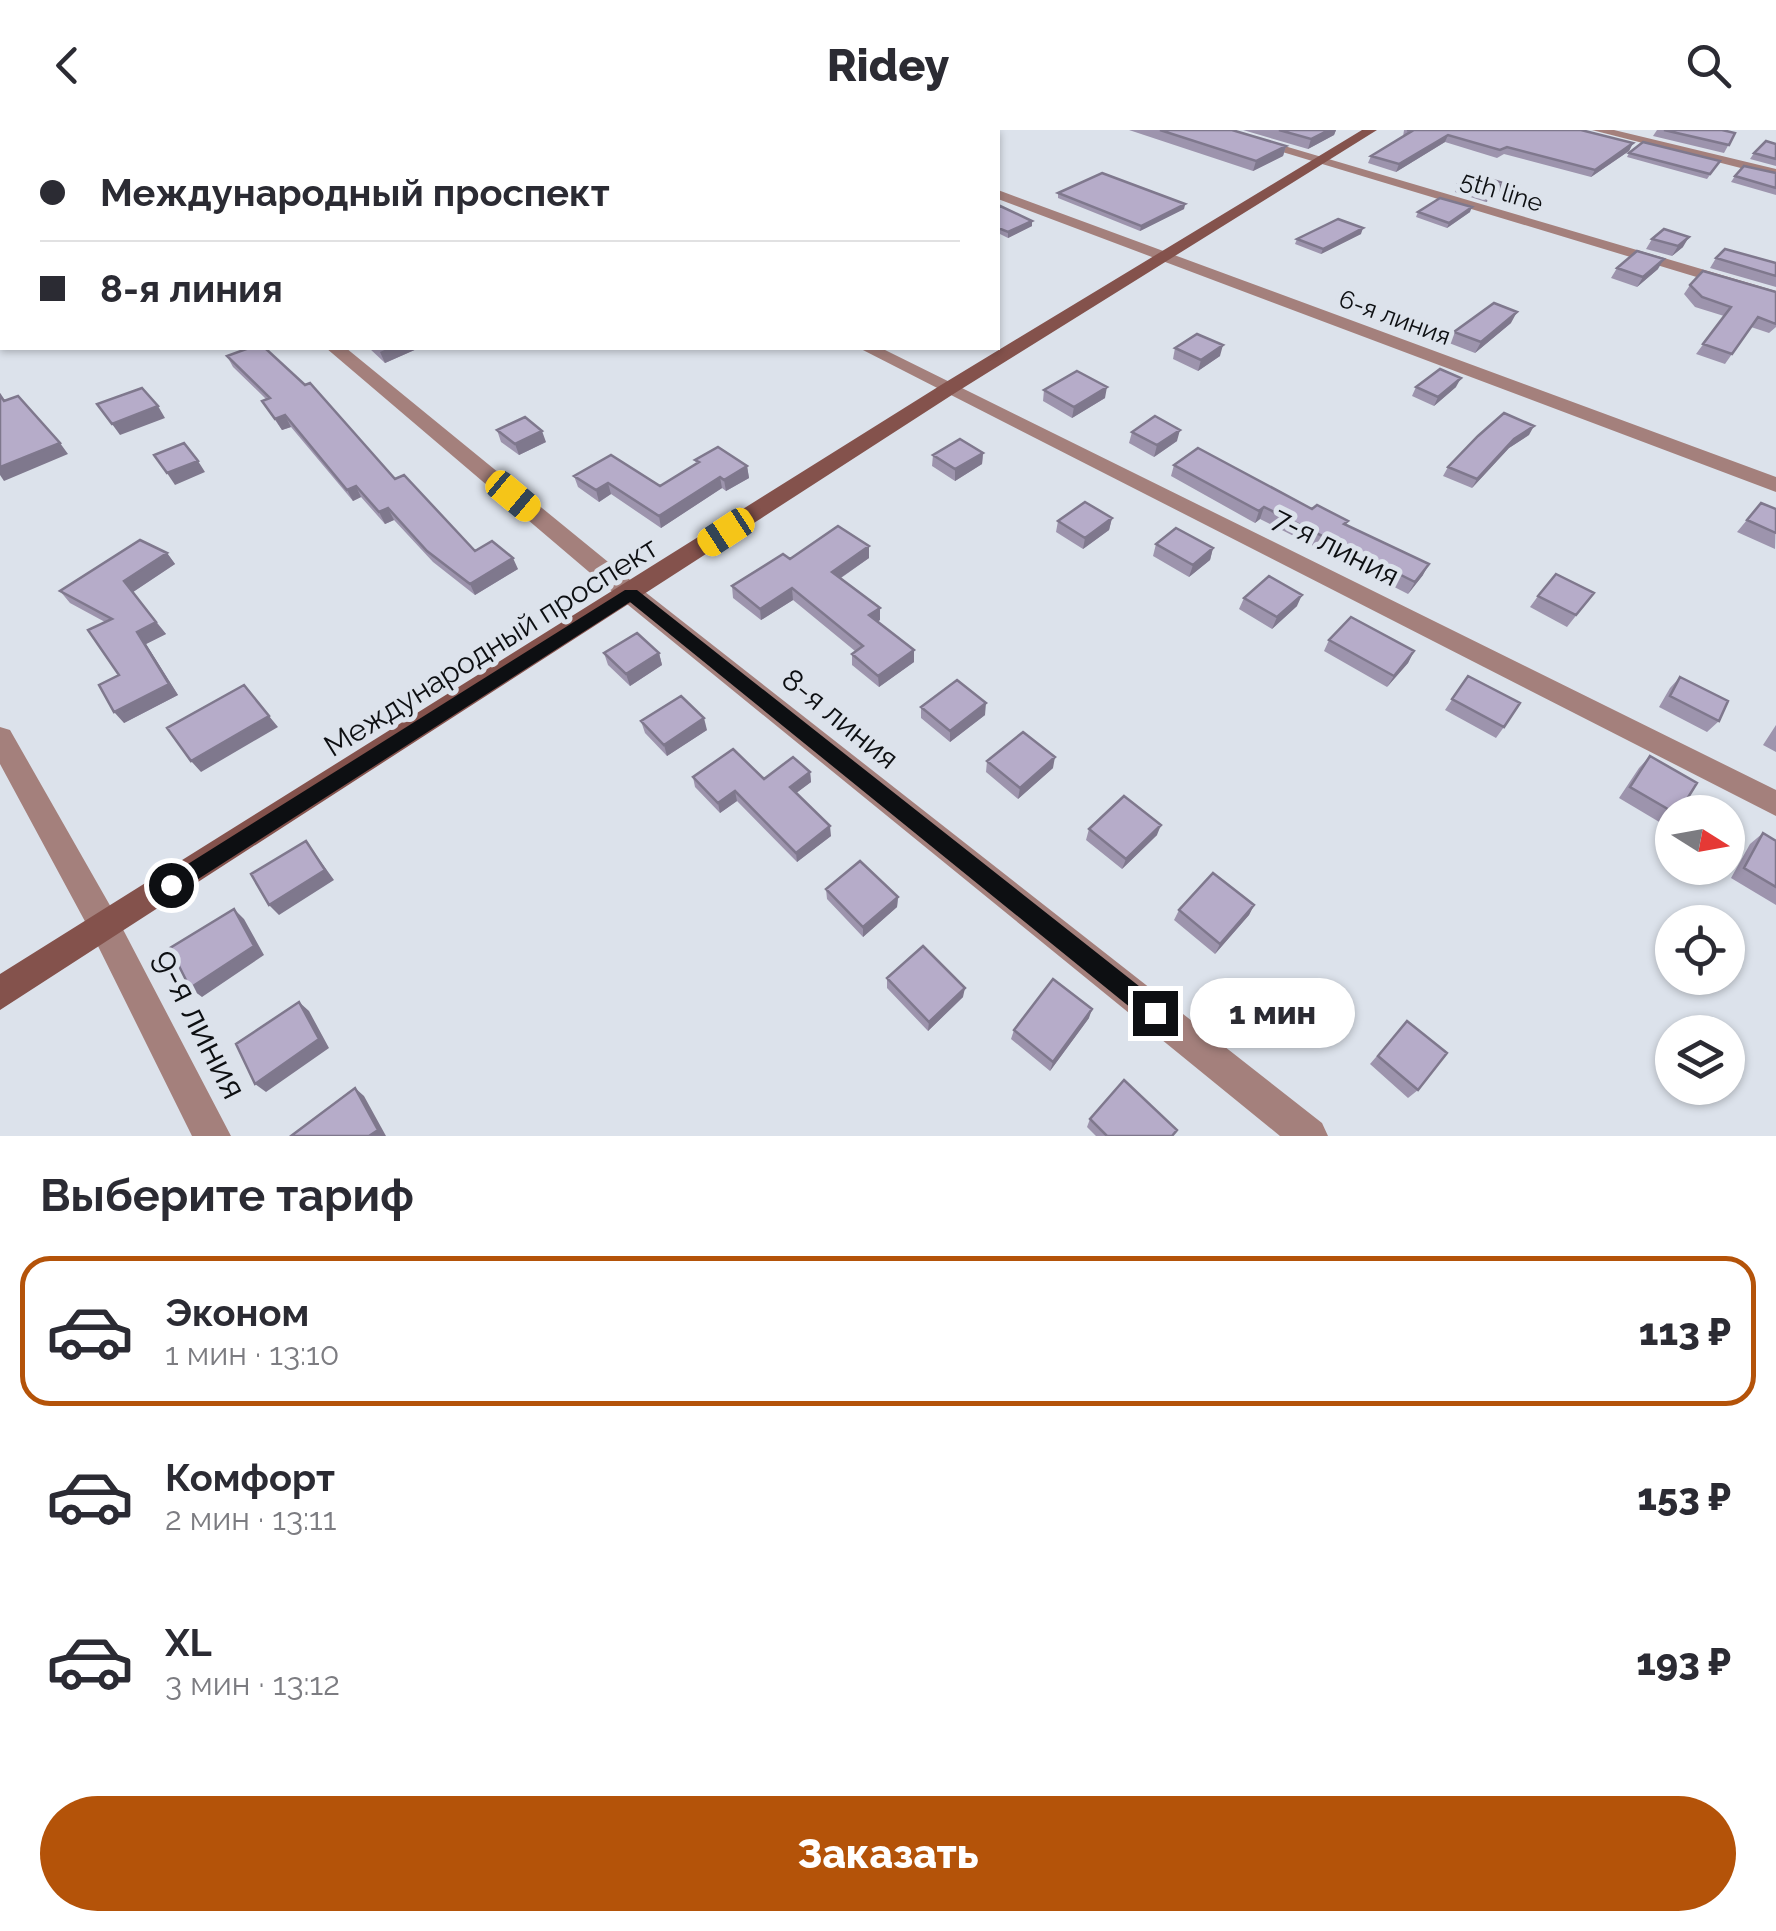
<!DOCTYPE html>
<html lang="ru">
<meta charset="utf-8">
<style>
:root{--surface:#fff;--page:#f2f2f3;--text:#2b2b33;--muted:#7c7c81;--line:#e1e1e2;--accent:#b45309}
body{margin:0;font-family:Raleway,sans-serif;background:var(--page);color:var(--text);height:100vh;display:flex;flex-direction:column;font-size:38px;white-space:nowrap}
*{box-sizing:border-box;margin:0}
p{font-size:32px;color:var(--muted)}
.icon{flex:none;width:55px;height:55px;fill:none;stroke:currentColor;stroke-width:2;stroke-linecap:round;stroke-linejoin:round}
.map{position:relative;height:1006px;overflow:hidden}
.side{display:flex;flex-direction:column;background:var(--surface);flex:1}
.side>*{flex:none}
.hud{position:absolute;left:0px;top:0px;width:1000px;height:220px;box-shadow:0 2px 8px #0004;display:grid;align-content:center;height:220px;padding:0 40px;background:var(--surface)}
.needle{width:65px;rotate:101deg}
.fabs{position:absolute;left:1655px;top:665px;display:grid;gap:20px}
.fabs a{display:grid;place-items:center;width:90px;height:90px;border-radius:50%;background:var(--surface);box-shadow:0 2px 8px #0004;font-size:50px}
.end{position:absolute;width:45px;height:45px;margin:-22px;border:12px solid #0d0f12;background:#fff;box-shadow:0 0 0 5px #fff}
.from{border-radius:50%}
.bubble{position:absolute;height:70px;border-radius:35px;background:var(--surface);box-shadow:0 2px 8px #0004;font-size:32px;font-weight:800;line-height:70px;text-align:center}
.car{position:absolute;width:30px;height:60px;margin:-30px -15px;border-radius:12px;box-shadow:0 0 8px 2px #0007;background:linear-gradient(#f5c518 24%,#345 0 40%,#f5c518 0 76%,#345 0 86%,#f5c518 0)}
.hud b{display:flex;align-items:center;gap:35px;height:95px;font-size:38px}
.hud b+b{border-top:2px solid var(--line)}
.hud i{width:25px;height:25px;background:var(--text)}
ul{padding:0;list-style:none}
li{display:flex;align-items:center;gap:30px;height:150px;margin:0 20px 15px;padding:0 20px;border:5px solid transparent;border-radius:30px}
li div{flex:1}
li b{display:block;font-size:38px}
li em{font-style:normal;font-weight:800}
li.current{border-color:var(--accent)}
li>.icon{width:90px;height:90px;stroke-width:1.5}
h2{padding:0 40px;font-size:45px;line-height:120px}
.cta{display:flex;gap:20px;margin-top:auto;padding:20px 40px}
.cta a{flex:1;height:115px;border-radius:60px;background:var(--accent);color:#fff;font-size:40px;font-weight:800;line-height:115px;text-align:center}
header{display:flex;justify-content:space-between;align-items:center;height:130px;padding:0 40px;background:var(--surface);font-size:45px;font-weight:800}
.map>svg:first-child{display:block}
</style>
<header><svg class="icon" aria-label="back" viewBox="0 0 24 24"><path d="M15 5l-7 7 7 7"/></svg>Ridey<svg class="icon" aria-label="search" viewBox="0 0 24 24"><circle cx="10" cy="10" r="6"/><path d="M15 15l6 6"/></svg></header>
<div class="map">
<svg width="1776" height="1006" viewBox="0 0 1776 1006">
<rect width="100%" height="100%" fill="#dce2eb"/>
<g fill="none" stroke-linecap="round" stroke-linejoin="round">
<!-- street -->
<path fill="#a4807c" fill-rule="evenodd" d="M 56,0 L 70,0 L 72,2 L 57,2 Z
M 1210,0 L 1230,0 L 1776,161 L 1776,171 Z
M 1592,0 L 1614,0 L 1776,39 L 1776,47 Z
M 998,60 L 1776,347 L 1776,362 L 998,69 Z
M 0,121 L 2,121 L 2,131 L 0,131 Z
M 326,218 L 346,218 L 640,458 L 1322,993 L 1328,1006 L 1280,1006 L 622,470 Z
M 859,218 L 881,218 L 1776,660 L 1776,686 Z
M 0,597 L 10,600 L 116,786 L 231,1006 L 192,1006 L 94,808 L 0,634 Z"/>
<!-- secondary -->
<path fill="#84524c" fill-rule="evenodd" d="M 1362,0 L 1377,0 L 955,263 L 0,880 L 0,844 L 941,255 Z"/>
</g>
<!-- wall -->
<path fill="#9d94ad" d="M 1129,0 L 1232,0 L 1286,16 L 1283,26 L 1253,41 Z
M 1243,0 L 1336,0 L 1334,5 L 1308,19 Z
M 1404,0 L 1581,0 L 1633,13 L 1629,21 L 1591,47 L 1504,24 L 1497,28 L 1445,12 L 1396,42 L 1368,33 L 1371,26 L 1403,7 Z
M 1657,0 L 1722,0 L 1735,3 L 1724,23 L 1653,6 Z
M 1776,14 L 1776,36 L 1750,29 L 1754,23 Z
M 1629,23 L 1720,31 L 1707,49 L 1627,27 Z
M 1776,43 L 1776,65 L 1731,52 L 1735,46 Z
M 1459,53 L 1499,63 L 1486,72 L 1455,62 Z
M 1058,63 L 1185,74 L 1184,79 L 1140,101 L 1058,68 Z
M 998,75 L 1032,96 L 1008,108 L 998,103 Z
M 1418,82 L 1470,82 L 1447,98 L 1416,87 Z
M 1361,104 L 1321,124 L 1295,114 L 1297,109 Z
M 1652,109 L 1683,117 L 1672,126 L 1646,119 Z
M 1716,128 L 1776,133 L 1776,157 L 1710,138 Z
M 1617,138 L 1658,139 L 1637,157 L 1611,148 Z
M 1690,155 L 1776,162 L 1776,197 L 1769,203 L 1751,197 L 1725,234 L 1696,224 L 1724,186 L 1695,177 L 1684,164 Z
M 1511,193 L 1475,223 L 1449,213 L 1454,202 Z
M 369,218 L 419,218 L 385,233 Z
M 1175,218 L 1220,226 L 1198,241 L 1173,229 Z
M 227,226 L 395,349 L 475,421 L 518,439 L 475,465 L 433,432 L 394,390 L 385,394 L 361,367 L 353,371 L 291,297 L 282,300 L 262,271 L 266,269 L 233,237 Z
M 1416,257 L 1456,257 L 1434,276 L 1412,266 Z
M 1044,260 L 1105,268 L 1072,288 L 1043,271 Z
M 497,300 L 546,312 L 519,325 L 501,312 Z
M 1132,302 L 1177,311 L 1154,327 L 1129,313 Z
M 1529,305 L 1509,318 L 1472,358 L 1443,346 L 1448,337 Z
M 983,323 L 982,334 L 955,351 L 932,336 L 933,325 Z
M 695,330 L 747,336 L 749,348 L 726,361 L 722,358 L 661,398 L 611,364 L 599,372 L 578,357 L 574,346 L 660,356 L 696,334 Z
M 1174,335 L 1348,391 L 1346,395 L 1423,445 L 1408,464 L 1260,389 L 1255,393 L 1171,346 Z
M 1761,373 L 1776,379 L 1775,419 L 1737,402 Z
M 1112,388 L 1109,400 L 1083,419 L 1056,402 L 1058,391 Z
M 1156,414 L 1213,418 L 1210,430 L 1189,447 L 1153,426 Z
M 869,416 L 869,428 L 841,448 L 880,478 L 880,490 L 877,491 L 914,532 L 879,557 L 852,535 L 852,524 L 855,521 L 793,470 L 761,490 L 733,468 L 732,456 L 790,429 Z
M 167,423 L 175,434 L 133,462 L 166,504 L 146,514 L 178,565 L 124,593 L 119,545 L 105,492 L 70,473 L 60,461 Z
M 1594,463 L 1567,497 L 1530,477 L 1538,466 Z
M 1244,468 L 1297,476 L 1272,499 L 1239,479 Z
M 1329,510 L 1414,521 L 1408,533 L 1387,557 L 1324,521 Z
M 604,523 L 659,523 L 662,535 L 630,556 L 608,535 Z
M 1468,546 L 1504,597 L 1496,608 L 1445,580 Z
M 1680,547 L 1719,591 L 1707,602 L 1659,577 L 1670,558 Z
M 921,577 L 985,585 L 950,612 L 921,588 Z
M 641,591 L 707,600 L 667,626 L 645,603 Z
M 1776,595 L 1776,622 L 1763,615 Z
M 1650,626 L 1672,682 L 1672,689 L 1666,696 L 1619,668 L 1639,638 Z
M 987,631 L 1053,638 L 1018,669 L 986,642 Z
M 810,642 L 811,652 L 796,663 L 831,706 L 797,732 L 737,671 L 720,683 L 695,657 L 693,647 L 764,649 Z
M 1089,699 L 1157,705 L 1122,739 L 1086,710 Z
M 1763,703 L 1776,711 L 1776,775 L 1731,748 L 1750,714 Z
M 826,759 L 898,767 L 897,777 L 863,807 L 827,769 Z
M 1254,775 L 1249,785 L 1215,824 L 1174,790 L 1179,780 Z
M 887,848 L 963,867 L 928,901 L 887,858 Z
M 1089,888 L 1050,941 L 1011,909 L 1014,900 Z
M 1407,891 L 1418,960 L 1408,968 L 1370,934 Z
M 1090,989 L 1173,1006 L 1096,1006 L 1087,997 Z"/>
<!-- shaded-wall -->
<path fill="#7f788d" d="M 1329,0 L 1336,0 L 1334,5 L 1308,19 L 1311,9 Z
M 1448,5 L 1445,12 L 1396,42 L 1399,34 Z
M 1633,13 L 1629,21 L 1591,47 L 1595,40 Z
M 1286,16 L 1283,26 L 1253,41 L 1256,31 Z
M 1503,53 L 1499,63 L 1486,72 L 1490,62 Z
M 1185,74 L 1184,79 L 1140,101 L 1141,96 Z
M 1472,77 L 1470,82 L 1447,98 L 1449,93 Z
M 1032,91 L 1032,96 L 1008,108 L 1008,102 Z
M 1363,98 L 1361,104 L 1321,124 L 1323,119 Z
M 1689,107 L 1683,117 L 1672,126 L 1678,116 Z
M 1664,129 L 1658,139 L 1637,157 L 1643,147 Z
M 1517,182 L 1511,193 L 1475,223 L 1481,212 Z
M 1223,215 L 1220,226 L 1198,241 L 1201,230 Z
M 389,218 L 419,218 L 385,233 L 380,222 Z
M 1461,248 L 1456,257 L 1434,276 L 1438,267 Z
M 1107,257 L 1105,268 L 1072,288 L 1074,277 Z
M 158,276 L 165,288 L 120,305 L 112,294 Z
M 285,285 L 291,297 L 282,300 L 275,289 Z
M 1534,296 L 1529,305 L 1509,318 L 1472,358 L 1477,349 L 1514,309 Z
M 1180,300 L 1177,311 L 1154,327 L 1157,315 Z
M 542,301 L 546,312 L 519,325 L 515,314 Z
M 60,313 L 68,324 L 4,351 L 0,345 L 0,337 Z
M 983,323 L 982,334 L 955,351 L 955,339 Z
M 198,331 L 205,342 L 175,355 L 167,343 Z
M 747,336 L 749,348 L 726,361 L 724,350 Z
M 720,347 L 722,358 L 661,398 L 659,386 Z
M 608,353 L 611,364 L 599,372 L 596,360 Z
M 356,356 L 361,367 L 353,371 L 347,360 Z
M 1264,377 L 1260,389 L 1255,393 L 1259,381 Z
M 388,378 L 394,390 L 385,394 L 379,382 Z
M 1112,388 L 1109,400 L 1083,419 L 1085,408 Z
M 869,416 L 869,428 L 833,453 L 832,442 Z
M 1213,418 L 1210,430 L 1189,447 L 1193,435 Z
M 167,423 L 175,434 L 133,462 L 124,451 Z
M 513,428 L 518,439 L 475,465 L 470,454 Z
M 1429,434 L 1423,445 L 1408,464 L 1415,452 Z
M 792,458 L 793,470 L 761,490 L 760,479 Z
M 1302,465 L 1297,476 L 1272,499 L 1277,487 Z
M 880,478 L 880,490 L 870,497 L 869,485 Z
M 156,492 L 166,504 L 146,514 L 178,565 L 124,593 L 114,582 L 137,502 Z
M 914,520 L 914,532 L 879,557 L 878,546 Z
M 1414,521 L 1408,533 L 1387,557 L 1394,546 Z
M 659,523 L 662,535 L 630,556 L 626,544 Z
M 986,573 L 985,585 L 950,612 L 950,601 Z
M 269,586 L 278,597 L 201,642 L 191,631 Z
M 704,588 L 707,600 L 667,626 L 664,615 Z
M 1055,627 L 1053,638 L 1018,669 L 1020,658 Z
M 810,642 L 811,652 L 791,667 L 790,657 Z
M 735,661 L 737,671 L 720,683 L 718,673 Z
M 1161,695 L 1157,705 L 1122,739 L 1126,729 Z
M 830,696 L 831,706 L 797,732 L 796,723 Z
M 306,711 L 334,750 L 279,785 L 269,775 Z
M 898,767 L 897,777 L 863,807 L 863,797 Z
M 1254,775 L 1249,785 L 1215,824 L 1220,814 Z
M 234,779 L 244,789 L 264,825 L 202,867 L 190,858 Z
M 965,858 L 963,867 L 928,901 L 929,892 Z
M 299,872 L 309,881 L 329,918 L 266,962 L 255,954 Z
M 1092,879 L 1089,888 L 1050,941 L 1053,932 Z
M 355,958 L 364,966 L 386,1006 L 369,1006 Z"/>
<!-- building -->
<path fill="#b6acc9" stroke="#7f788d" stroke-width="2.5" d="M 0,0 L 15,0 L 18,2 L 2,2 L 2,35 L 0,31 Z
M 104,0 L 138,0 L 141,2 L 107,2 Z
M 753,0 L 900,0 L 907,2 L 759,2 Z
M 1160,0 L 1232,0 L 1286,16 L 1256,31 Z
M 1279,0 L 1329,0 L 1311,9 Z
M 1407,0 L 1581,0 L 1633,13 L 1595,40 L 1507,17 L 1500,20 L 1448,5 L 1399,34 L 1371,26 L 1412,1 Z
M 1664,0 L 1722,0 L 1735,3 L 1729,15 Z
M 1766,11 L 1776,14 L 1776,29 L 1754,23 Z
M 1643,12 L 1720,31 L 1710,44 L 1629,23 Z
M 1744,36 L 1776,43 L 1776,58 L 1735,46 Z
M 1102,43 L 1185,74 L 1141,96 L 1058,63 Z
M 1472,44 L 1503,53 L 1490,62 L 1459,53 Z
M 1440,68 L 1472,77 L 1449,93 L 1418,82 Z
M 998,75 L 1032,91 L 1008,102 L 998,98 Z
M 1338,89 L 1363,98 L 1323,119 L 1297,109 Z
M 1664,99 L 1689,107 L 1678,116 L 1652,109 Z
M 1725,119 L 1776,133 L 1776,146 L 1716,128 Z
M 1637,121 L 1664,129 L 1643,147 L 1617,138 Z
M 1703,141 L 1776,162 L 1776,194 L 1758,187 L 1732,224 L 1703,214 L 1731,177 L 1702,167 L 1690,155 Z
M 1494,173 L 1517,182 L 1481,212 L 1454,202 Z
M 1197,204 L 1223,215 L 1201,230 L 1175,218 Z
M 249,218 L 265,218 L 305,255 L 310,253 L 395,349 L 404,345 L 475,421 L 492,411 L 513,428 L 470,454 L 427,421 L 388,378 L 379,382 L 356,356 L 347,360 L 285,285 L 275,289 L 262,271 L 270,268 L 227,226 Z
M 1440,239 L 1461,248 L 1438,267 L 1416,257 Z
M 1077,241 L 1107,257 L 1074,277 L 1044,260 Z
M 142,258 L 158,276 L 112,294 L 97,274 Z
M 0,265 L 4,271 L 18,266 L 60,313 L 0,337 Z
M 1504,283 L 1534,296 L 1514,309 L 1477,349 L 1448,337 L 1478,306 Z
M 1155,286 L 1180,300 L 1157,315 L 1132,302 Z
M 525,287 L 542,301 L 515,314 L 497,300 Z
M 960,309 L 983,323 L 955,339 L 933,325 Z
M 184,313 L 198,331 L 167,343 L 154,325 Z
M 718,317 L 747,336 L 724,350 L 720,347 L 659,386 L 608,353 L 596,360 L 574,346 L 611,325 L 660,356 L 699,332 L 695,330 Z
M 1198,318 L 1312,379 L 1317,375 L 1348,391 L 1344,394 L 1429,434 L 1415,452 L 1264,377 L 1259,381 L 1174,335 Z
M 1085,372 L 1112,388 L 1085,408 L 1058,391 Z
M 1761,373 L 1776,379 L 1776,403 L 1747,390 Z
M 838,396 L 869,416 L 832,442 L 880,478 L 869,485 L 914,520 L 878,546 L 852,524 L 863,516 L 792,458 L 760,479 L 732,456 L 783,424 L 790,429 Z
M 1176,398 L 1213,418 L 1193,435 L 1156,414 Z
M 140,410 L 167,423 L 124,451 L 156,492 L 137,502 L 169,554 L 114,582 L 99,555 L 119,545 L 88,500 L 112,489 L 60,461 Z
M 1556,444 L 1594,463 L 1576,485 L 1538,466 Z
M 1269,446 L 1302,465 L 1277,487 L 1244,468 Z
M 1351,487 L 1414,521 L 1394,546 L 1329,510 Z
M 637,503 L 659,523 L 626,544 L 604,523 Z
M 1468,546 L 1520,573 L 1504,597 L 1452,569 Z
M 1680,547 L 1728,571 L 1719,591 L 1670,566 Z
M 957,550 L 986,573 L 950,601 L 921,577 Z
M 244,555 L 269,586 L 191,631 L 167,598 Z
M 681,566 L 704,588 L 664,615 L 641,591 Z
M 1023,602 L 1055,627 L 1020,658 L 987,631 Z
M 733,619 L 764,649 L 793,627 L 810,642 L 790,657 L 830,696 L 796,723 L 735,661 L 718,673 L 693,647 Z
M 1650,626 L 1697,653 L 1679,682 L 1673,682 L 1630,657 Z
M 1124,666 L 1161,695 L 1126,729 L 1089,699 Z
M 1763,703 L 1776,711 L 1776,757 L 1744,738 Z
M 306,711 L 325,740 L 269,775 L 251,744 Z
M 860,731 L 898,767 L 863,797 L 826,759 Z
M 1213,743 L 1254,775 L 1220,814 L 1179,780 Z
M 234,779 L 254,816 L 190,858 L 170,818 Z
M 923,816 L 965,858 L 929,892 L 887,848 Z
M 1053,849 L 1092,879 L 1053,932 L 1014,900 Z
M 299,872 L 319,909 L 255,954 L 236,914 Z
M 1407,891 L 1447,923 L 1418,960 L 1378,926 Z
M 1124,950 L 1177,1000 L 1172,1006 L 1107,1006 L 1090,989 Z
M 355,958 L 378,1000 L 369,1006 L 291,1006 Z"/>
<!-- route -->
<path fill="#0d0f12" d="M 625,460 L 637,460 L 1163,875 L 1163,891 L 1147,891 L 630,472 L 178,762 L 164,762 L 164,749 Z"/>
<g text-anchor="middle" stroke-width="10" stroke-linejoin="round" paint-order="stroke">
<!-- far-street labels -->
<g font-size="25" fill="#0d0f12" stroke="#dce2eb">
<text transform="translate(1502 61) rotate(17)" y="9">5th line</text>
<text transform="translate(1395 187) rotate(20)" y="9">6-я линия</text>
</g>
<!-- street labels -->
<g font-size="30" fill="#0d0f12" stroke="#dce2eb">
<text transform="translate(1336 417) rotate(27)" y="10">7-я линия</text>
<text transform="translate(491 517) rotate(-32)" y="10">Международный проспект</text>
<text transform="translate(840 589) rotate(39)" y="10">8-я линия</text>
</g>
<!-- near-street labels -->
<g font-size="35" fill="#0d0f12" stroke="#dce2eb">
<text transform="translate(200 894) rotate(63)" y="12">9-я линия</text>
</g>
</g>
</svg>
<div class="fabs">
<a><svg class="needle" viewBox="-14 -14 28 28"><path d="M0-13l5 13h-10z" fill="#e53935"/><path d="M0 13l5-13h-10z" fill="#7c7c81"/></svg></a>
<a><svg class="icon" aria-label="locate" viewBox="0 0 24 24"><circle cx="12" cy="12" r="6"/><path d="M12 2v4M12 18v4M2 12h4M18 12h4"/></svg></a>
<a><svg class="icon" aria-label="layers" viewBox="0 0 24 24"><path d="M12 4l9 5-9 5-9-5zM3 14l9 5 9-5"/></svg></a>
</div>
<i class="end from" style="left:171px;top:755px"></i>
<i class="end" style="left:1155px;top:883px"></i>
<div class="bubble" style="left:1190px;top:848px;width:165px">1 мин</div>
<i class="car" style="left:513px;top:366px;rotate:130deg"></i>
<i class="car" style="left:726px;top:402px;rotate:237deg"></i>
<div class="hud">
<b><i class="from"></i>Международный проспект</b>
<b><i></i>8-я линия</b>
</div>
</div>
<section class="side">
<h2>Выберите тариф</h2>
<ul>
<li class="current"><svg class="icon" aria-label="car" viewBox="0 0 24 24"><path d="M5 17H2v-5l4-1 3-4h7l3 4 3 1v5h-3M9 17h6M6 11h13"/><circle cx="7" cy="17" r="2"/><circle cx="17" cy="17" r="2"/></svg><div><b>Эконом</b><p>1 мин · 13:10</p></div><em>113 ₽</em></li>
<li><svg class="icon" aria-label="car" viewBox="0 0 24 24"><path d="M5 17H2v-5l4-1 3-4h7l3 4 3 1v5h-3M9 17h6M6 11h13"/><circle cx="7" cy="17" r="2"/><circle cx="17" cy="17" r="2"/></svg><div><b>Комфорт</b><p>2 мин · 13:11</p></div><em>153 ₽</em></li>
<li><svg class="icon" aria-label="car" viewBox="0 0 24 24"><path d="M5 17H2v-5l4-1 3-4h7l3 4 3 1v5h-3M9 17h6M6 11h13"/><circle cx="7" cy="17" r="2"/><circle cx="17" cy="17" r="2"/></svg><div><b>XL</b><p>3 мин · 13:12</p></div><em>193 ₽</em></li>
</ul>
<div class="cta"><a>Заказать</a></div>
</section>
